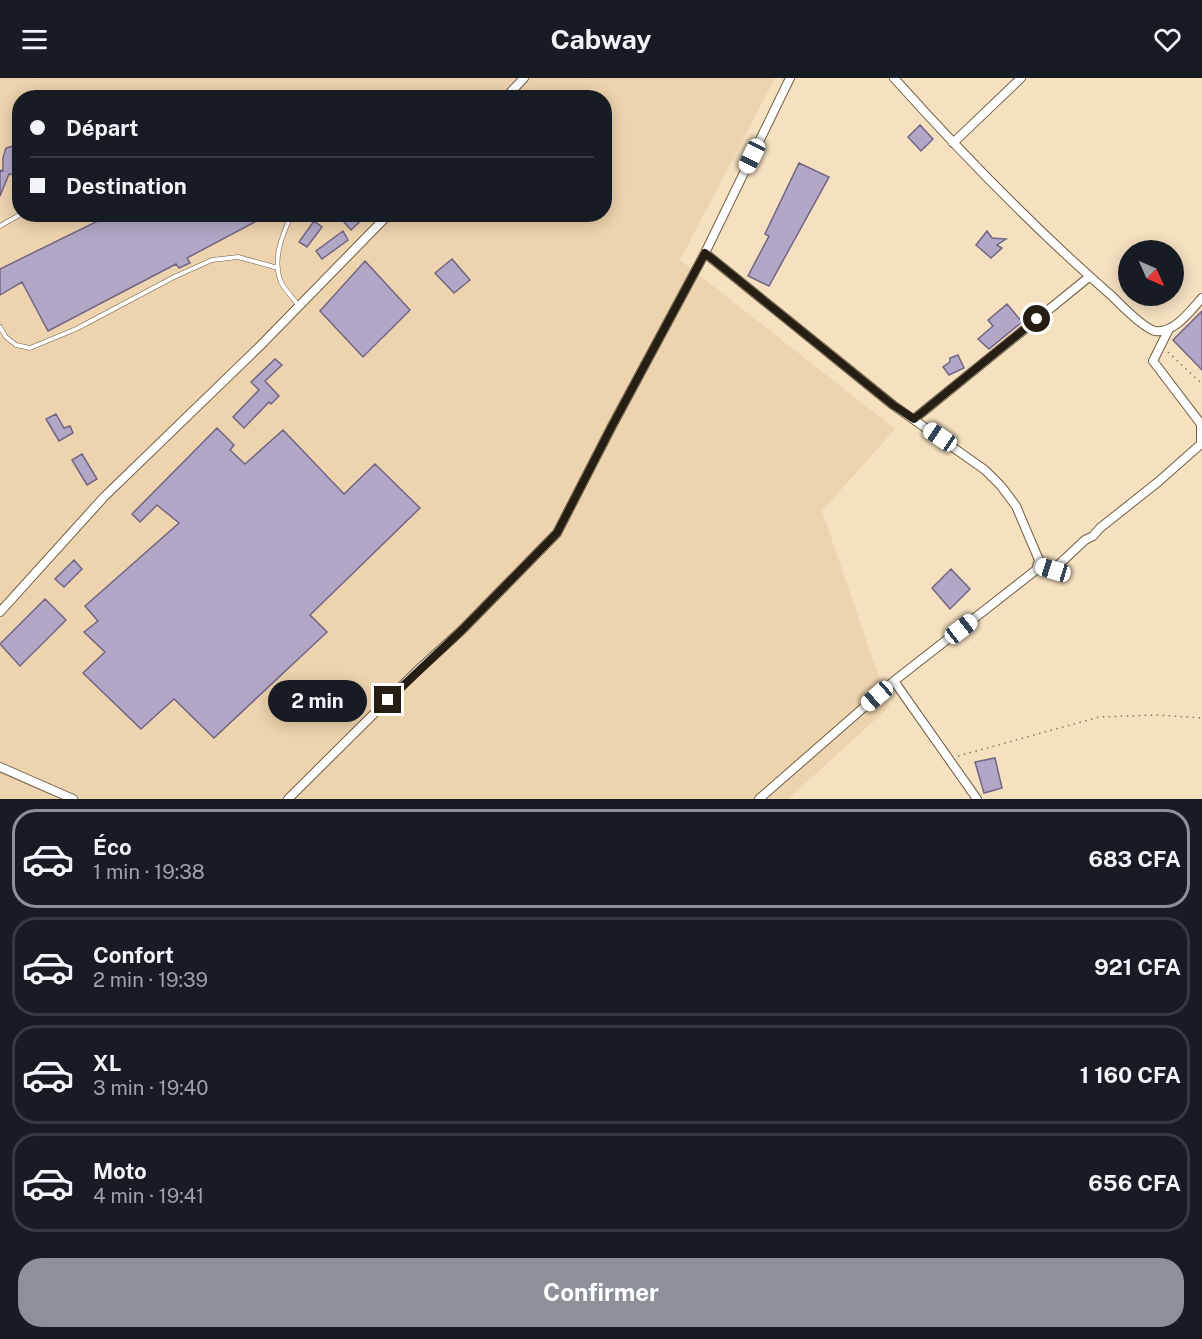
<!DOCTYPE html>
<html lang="fr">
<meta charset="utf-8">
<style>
:root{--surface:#171b24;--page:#242831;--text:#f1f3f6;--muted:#9ea1a6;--line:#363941;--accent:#8c9099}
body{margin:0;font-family:"Public Sans",sans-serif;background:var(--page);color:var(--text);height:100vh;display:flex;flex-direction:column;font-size:22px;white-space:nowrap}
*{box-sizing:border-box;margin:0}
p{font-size:20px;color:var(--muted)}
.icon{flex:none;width:33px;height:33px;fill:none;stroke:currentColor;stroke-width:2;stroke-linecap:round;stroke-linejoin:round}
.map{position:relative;height:721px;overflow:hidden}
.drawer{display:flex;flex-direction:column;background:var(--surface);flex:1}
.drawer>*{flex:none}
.top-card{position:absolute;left:12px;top:12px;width:600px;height:132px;border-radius:24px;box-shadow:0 3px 15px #0003;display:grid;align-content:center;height:132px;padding:0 18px;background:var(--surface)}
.needle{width:39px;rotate:135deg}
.fabs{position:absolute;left:1118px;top:162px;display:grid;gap:12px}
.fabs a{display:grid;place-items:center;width:66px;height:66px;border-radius:50%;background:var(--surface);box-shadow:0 3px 15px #0003;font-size:30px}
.end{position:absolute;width:27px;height:27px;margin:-14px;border:8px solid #261e12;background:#fff;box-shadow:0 0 0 3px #fff}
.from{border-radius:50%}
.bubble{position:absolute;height:42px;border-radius:21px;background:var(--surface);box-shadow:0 3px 15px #0003;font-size:20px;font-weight:700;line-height:42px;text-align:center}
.car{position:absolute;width:18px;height:36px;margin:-18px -9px;border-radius:8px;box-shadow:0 0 4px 2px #0007;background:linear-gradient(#fff 24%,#345 0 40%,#fff 0 76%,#345 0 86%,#fff 0)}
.top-card b{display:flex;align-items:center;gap:21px;height:57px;font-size:22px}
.top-card b+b{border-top:2px solid var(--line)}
.top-card i{width:15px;height:15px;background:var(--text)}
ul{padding:10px 0 0;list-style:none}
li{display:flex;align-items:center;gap:18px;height:99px;margin:0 12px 9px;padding:0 6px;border:3px solid var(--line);border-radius:24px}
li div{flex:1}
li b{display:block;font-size:22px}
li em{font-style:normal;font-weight:700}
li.active{border-color:var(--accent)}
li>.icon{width:54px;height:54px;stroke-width:1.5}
.button{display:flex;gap:12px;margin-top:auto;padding:12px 18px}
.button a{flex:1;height:69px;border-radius:24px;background:var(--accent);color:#fff;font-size:24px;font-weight:700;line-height:69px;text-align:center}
header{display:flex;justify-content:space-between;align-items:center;height:78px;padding:0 18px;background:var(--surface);font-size:27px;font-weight:700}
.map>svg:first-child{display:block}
</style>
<header><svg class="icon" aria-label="menu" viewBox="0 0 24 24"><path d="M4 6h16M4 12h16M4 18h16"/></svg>Cabway<svg class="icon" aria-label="heart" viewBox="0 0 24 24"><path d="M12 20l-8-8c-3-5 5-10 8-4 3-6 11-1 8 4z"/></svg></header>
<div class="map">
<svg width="1202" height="721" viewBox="0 0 1202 721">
<rect width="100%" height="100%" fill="#f5e0c0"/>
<!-- built -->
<path fill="#edd3ae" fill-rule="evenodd" d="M 0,0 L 775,0 L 680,182 L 895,351 L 822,433 L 889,629 L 788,721 L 0,721 ZM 20,20 L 604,20 L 604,136 L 20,136 Z"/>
<!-- building -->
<path fill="#b3a7c7" stroke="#716583" stroke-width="1.5" d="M 920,47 L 933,61 L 921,73 L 908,59 Z
M 20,66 L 20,98 L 9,96 L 0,118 L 0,92 L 3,93 L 3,80 L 6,70 Z
M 799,85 L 829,99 L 769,208 L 748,198 L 769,158 L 765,156 Z
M 112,136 L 270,136 L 187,180 L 190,185 L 179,190 L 176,186 L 48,253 L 22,204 L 0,217 L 0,191 Z
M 337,136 L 368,136 L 351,152 Z
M 314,143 L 322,149 L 307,169 L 299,164 Z
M 343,153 L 348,162 L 322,181 L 316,173 Z
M 987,153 L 992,160 L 1006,161 L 997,167 L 1002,170 L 991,180 L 976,167 Z
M 452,181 L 470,202 L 454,215 L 435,195 Z
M 365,183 L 410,232 L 363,279 L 320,233 Z
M 1007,226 L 1022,244 L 989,271 L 978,261 L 993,248 L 988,242 Z
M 1202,233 L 1202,292 L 1173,262 Z
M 958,277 L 964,290 L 949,297 L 943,289 L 950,284 L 950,280 Z
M 275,281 L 282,287 L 265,303 L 279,318 L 271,326 L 269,324 L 244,350 L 233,339 L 259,312 L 251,304 Z
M 56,336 L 64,350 L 70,348 L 73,355 L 59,363 L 46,341 Z
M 217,350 L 234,367 L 230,372 L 245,386 L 283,352 L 344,416 L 375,386 L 420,430 L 310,537 L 327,554 L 214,660 L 174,621 L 141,651 L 83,595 L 105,574 L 84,554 L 98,543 L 85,528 L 179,445 L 157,427 L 140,444 L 132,436 Z
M 82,376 L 97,401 L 87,407 L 72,382 Z
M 74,482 L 82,491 L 64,509 L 55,501 Z
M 951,491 L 970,511 L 950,531 L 932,510 Z
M 45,521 L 66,542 L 20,588 L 0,566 Z
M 995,680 L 1002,710 L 984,715 L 975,684 Z"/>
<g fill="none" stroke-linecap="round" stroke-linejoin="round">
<defs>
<path id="lane" d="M 292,136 C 282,157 272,182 281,204 C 285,212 293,220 298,227
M 0,148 L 21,136
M 0,249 L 6,259 L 16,267 L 30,270 L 76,251 L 174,199 L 212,182 L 238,179 L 278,190"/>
<path id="street" d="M 894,0 C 963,77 1035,151 1113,219 C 1122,228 1143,250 1155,253 C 1174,256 1191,232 1202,220
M 505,20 L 524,0
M 953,65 L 1021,0
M 705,175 L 893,327 L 985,392 L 1001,408 L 1016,428 L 1039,482 L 1036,492 L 894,603 L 759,721
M 914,341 L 1089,199
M 1039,487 L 1053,492 L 1085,462 L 1093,458 L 1100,450 L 1158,404 L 1201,366 L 1201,346 L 1153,283 L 1169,251
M 0,534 L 104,419 L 260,268 L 389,136
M 894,603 L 977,721
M 0,689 L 73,721
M 288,721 L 416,594 L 462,552 L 557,455 L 612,348 L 705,175 L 790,0"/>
</defs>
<!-- lane casing -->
<use href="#lane" stroke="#6f5d41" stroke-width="5"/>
<!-- street casing -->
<use href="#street" stroke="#6f5d41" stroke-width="10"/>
<!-- path -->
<path stroke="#847661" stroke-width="1.5" stroke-dasharray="1.5 4.5" stroke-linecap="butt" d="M 1168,274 L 1202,306
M 958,678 L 1099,639 L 1157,637 L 1202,640"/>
<!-- lane -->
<use href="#lane" stroke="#fff" stroke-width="4"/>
<!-- street -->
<use href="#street" stroke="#fff" stroke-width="8"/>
</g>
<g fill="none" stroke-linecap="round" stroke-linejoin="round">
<!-- route -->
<path stroke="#261e12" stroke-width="8" d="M 388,622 L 462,552 L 557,455 L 612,348 L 705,175 L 893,327 L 914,341 L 1037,241"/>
</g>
</svg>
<div class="fabs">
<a><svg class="needle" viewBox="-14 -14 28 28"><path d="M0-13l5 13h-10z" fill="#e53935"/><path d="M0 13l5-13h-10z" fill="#9ea1a6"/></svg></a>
</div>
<i class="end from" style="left:1037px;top:241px"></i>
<i class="end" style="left:388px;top:622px"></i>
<div class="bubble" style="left:268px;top:602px;width:99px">2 min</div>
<i class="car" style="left:752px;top:78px;rotate:206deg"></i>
<i class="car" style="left:940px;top:359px;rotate:304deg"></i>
<i class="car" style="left:1053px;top:492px;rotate:287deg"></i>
<i class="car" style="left:961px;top:551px;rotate:52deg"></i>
<i class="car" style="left:877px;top:618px;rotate:229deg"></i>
<div class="top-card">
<b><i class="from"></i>Départ</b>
<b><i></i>Destination</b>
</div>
</div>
<section class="drawer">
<ul>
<li class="active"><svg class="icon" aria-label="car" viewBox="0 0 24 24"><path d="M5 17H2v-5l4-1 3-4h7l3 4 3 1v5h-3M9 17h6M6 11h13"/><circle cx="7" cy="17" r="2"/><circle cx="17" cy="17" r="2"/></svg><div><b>Éco</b><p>1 min · 19:38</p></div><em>683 CFA</em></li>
<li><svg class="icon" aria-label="car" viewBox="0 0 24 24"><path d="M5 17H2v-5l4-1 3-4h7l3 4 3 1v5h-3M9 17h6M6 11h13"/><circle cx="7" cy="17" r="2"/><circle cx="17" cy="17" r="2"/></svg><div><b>Confort</b><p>2 min · 19:39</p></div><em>921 CFA</em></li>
<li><svg class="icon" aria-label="car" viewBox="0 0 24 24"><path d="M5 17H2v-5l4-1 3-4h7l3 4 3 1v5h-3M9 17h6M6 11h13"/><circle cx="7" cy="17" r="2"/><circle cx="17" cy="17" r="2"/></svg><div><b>XL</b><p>3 min · 19:40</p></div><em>1 160 CFA</em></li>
<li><svg class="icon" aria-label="car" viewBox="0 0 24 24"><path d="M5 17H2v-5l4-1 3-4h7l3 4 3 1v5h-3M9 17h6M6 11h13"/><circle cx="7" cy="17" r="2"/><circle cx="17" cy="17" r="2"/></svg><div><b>Moto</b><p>4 min · 19:41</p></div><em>656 CFA</em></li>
</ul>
<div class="button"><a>Confirmer</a></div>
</section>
